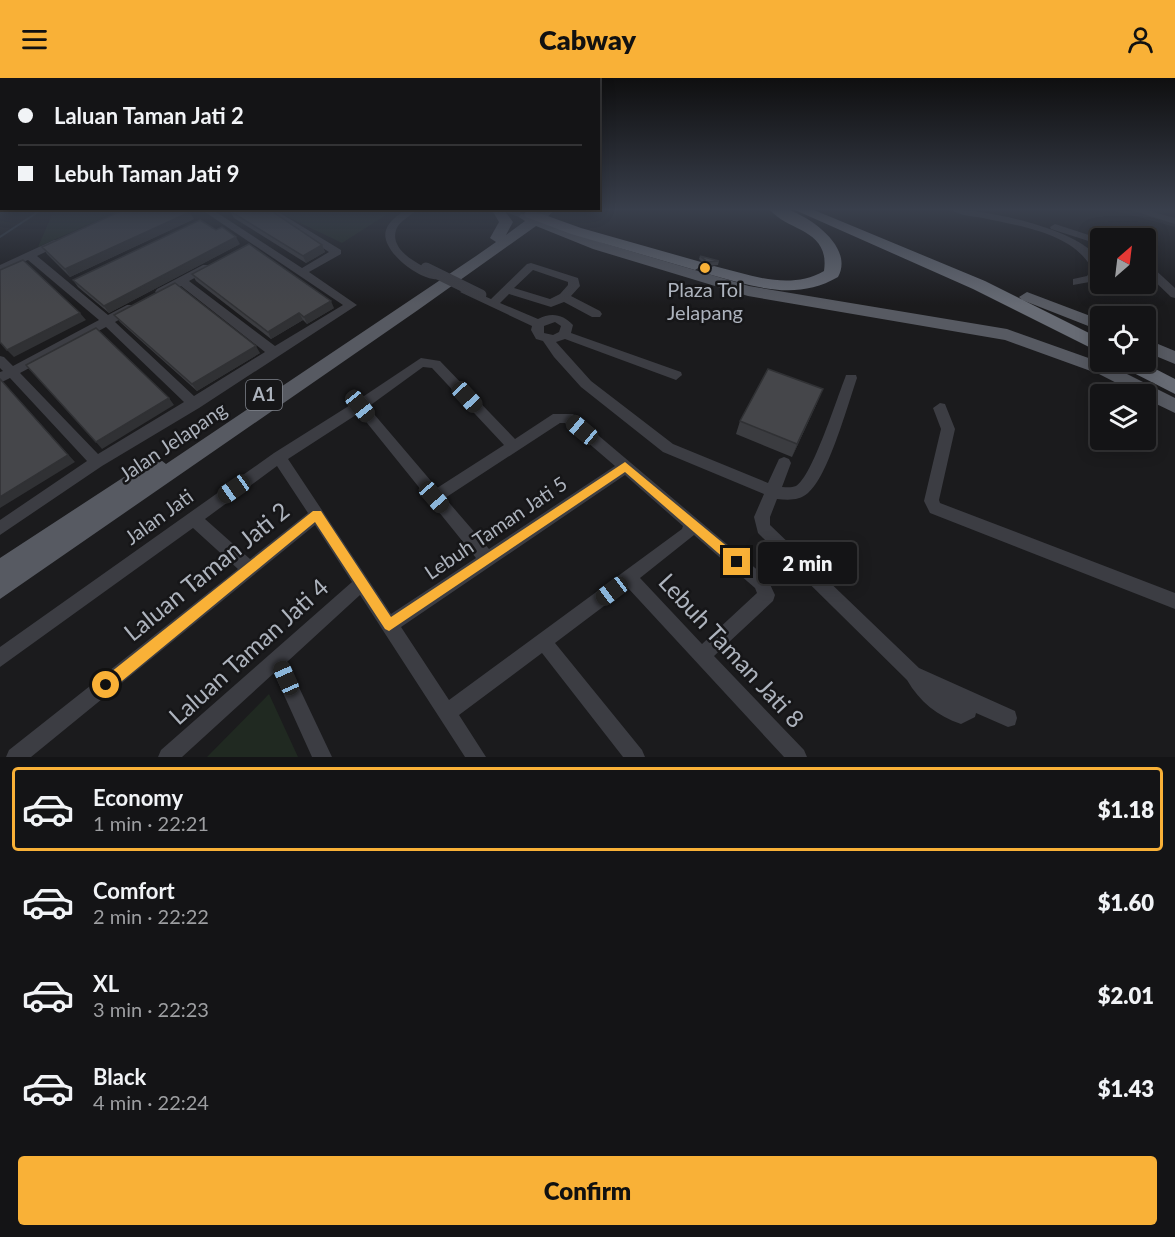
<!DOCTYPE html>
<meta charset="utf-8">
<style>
:root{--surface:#141416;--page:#1d1d1f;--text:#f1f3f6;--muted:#9d9ea1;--line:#333335;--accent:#f9b137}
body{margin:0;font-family:Lato,sans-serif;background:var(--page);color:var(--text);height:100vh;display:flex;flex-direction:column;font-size:22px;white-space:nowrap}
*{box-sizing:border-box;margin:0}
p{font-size:20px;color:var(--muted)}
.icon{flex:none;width:33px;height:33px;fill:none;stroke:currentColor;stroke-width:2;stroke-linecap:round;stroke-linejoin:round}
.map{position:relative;height:679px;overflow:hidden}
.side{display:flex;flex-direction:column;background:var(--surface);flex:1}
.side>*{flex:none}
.guide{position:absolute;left:0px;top:0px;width:600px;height:132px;box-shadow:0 3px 15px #0003,0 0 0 2px var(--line);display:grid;align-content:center;height:132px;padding:0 18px;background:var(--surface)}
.needle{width:39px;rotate:28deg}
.tools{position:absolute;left:1090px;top:150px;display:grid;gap:12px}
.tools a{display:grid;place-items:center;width:66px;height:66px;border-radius:6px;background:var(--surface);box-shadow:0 3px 15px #0003,0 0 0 2px var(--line);font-size:30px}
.end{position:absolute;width:27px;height:27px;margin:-14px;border:8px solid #f9b137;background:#111;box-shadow:0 0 0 3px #111}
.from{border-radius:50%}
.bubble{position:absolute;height:42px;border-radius:6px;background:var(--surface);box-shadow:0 3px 15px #0003,0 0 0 2px var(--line);font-size:20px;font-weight:800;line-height:42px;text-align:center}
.car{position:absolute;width:18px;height:36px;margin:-18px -9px;border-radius:8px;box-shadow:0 0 4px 2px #0007;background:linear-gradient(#222 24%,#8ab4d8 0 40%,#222 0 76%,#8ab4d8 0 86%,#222 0)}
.guide b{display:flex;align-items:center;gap:21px;height:57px;font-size:22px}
.guide b+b{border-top:2px solid var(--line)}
.guide i{width:15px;height:15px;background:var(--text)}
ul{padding:10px 0 0;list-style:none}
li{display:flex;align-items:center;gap:18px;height:84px;margin:0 12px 9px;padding:0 6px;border:3px solid transparent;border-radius:6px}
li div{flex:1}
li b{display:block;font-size:22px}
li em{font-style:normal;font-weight:800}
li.selected{border-color:var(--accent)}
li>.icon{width:54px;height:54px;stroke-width:1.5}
.primary-button{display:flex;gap:12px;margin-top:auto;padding:12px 18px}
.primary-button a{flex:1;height:69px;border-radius:6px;background:var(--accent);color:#111;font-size:24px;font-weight:800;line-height:69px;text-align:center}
header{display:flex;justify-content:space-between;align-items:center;height:78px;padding:0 18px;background:var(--accent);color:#111;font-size:27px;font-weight:800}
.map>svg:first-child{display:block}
</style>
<header><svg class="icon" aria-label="menu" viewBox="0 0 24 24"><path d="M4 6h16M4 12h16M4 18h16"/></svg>Cabway<svg class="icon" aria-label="person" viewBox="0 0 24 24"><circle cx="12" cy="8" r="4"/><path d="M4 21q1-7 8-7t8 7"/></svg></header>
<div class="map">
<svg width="1175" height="679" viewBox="0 0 1175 679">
<rect width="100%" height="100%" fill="#1b1b1d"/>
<!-- built -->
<path fill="#27272a" d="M 1112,132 L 1175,132 L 1175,149 Z"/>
<!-- green -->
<path fill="#202921" d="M 54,132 L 121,132 L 38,169 Z
M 273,132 L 394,132 L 342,165 Z
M 269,616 L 298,679 L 207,679 Z"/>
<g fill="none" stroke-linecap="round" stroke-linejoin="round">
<!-- stream -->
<path stroke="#303b42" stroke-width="2" d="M 0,159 L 41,132"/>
<!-- minor -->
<path fill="#3c3d43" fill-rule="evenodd" d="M 202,132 L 213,132 L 302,190 L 329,174 L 263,132 L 275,132 L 341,172 L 341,176 L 309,194 L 357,227 L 199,330 L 102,388 L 0,457 L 0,442 L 87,383 L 10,300 L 0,305 L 0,294 L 3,293 L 0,290 L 0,278 L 4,279 L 13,288 L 99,242 L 28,182 L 0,194 L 0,187 L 54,162 L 62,162 L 62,166 L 37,178 L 108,237 L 127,227 L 135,227 L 137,230 L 135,233 L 115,244 L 194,318 L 265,274 L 181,208 L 161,218 L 155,214 L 157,211 L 203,187 L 211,187 L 211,191 L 189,203 L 275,268 L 343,227 ZM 106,249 L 184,324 L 98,376 L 20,295 Z
M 405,132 L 416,132 C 410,139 399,143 396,152 C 389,175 425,189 440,197 L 440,201 C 423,205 379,173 386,152 C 389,143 398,137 405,132 Z
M 501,132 L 515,132 L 531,139 L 526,142 Z
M 952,132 C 982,130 1093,153 1101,187 C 1103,193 1099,198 1095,203 L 1073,207 L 1073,201 L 1087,198 L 1092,191 C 1074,155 1019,148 983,140 C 973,138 960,138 952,132 Z
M 1131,132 L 1146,132 L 1175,140 L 1175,146 Z
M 1055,146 L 1101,161 L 1101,167 L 1051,151 L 1050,149 Z
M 531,185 L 578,200 L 580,208 L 571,218 L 600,233 L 602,236 L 600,239 L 592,239 L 564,224 L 551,229 L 509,216 L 500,225 L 538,241 C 551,234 563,236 573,247 L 571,255 L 681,294 L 682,297 L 676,302 L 565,261 L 556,264 L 591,303 L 673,366 L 768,405 L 779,381 L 784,379 L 789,381 L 791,385 L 782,409 C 786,409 791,410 796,408 C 812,399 837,320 845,300 L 846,297 L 856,297 L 857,300 C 848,326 828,399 808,415 C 799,423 788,422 777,421 L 770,439 L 770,447 L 919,590 L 1015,633 L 1017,640 L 1015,647 L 1008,649 L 976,635 L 975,639 L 961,646 C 937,638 920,624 907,602 L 758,455 L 754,439 L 764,416 L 663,374 L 581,309 L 554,279 L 543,263 L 536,261 L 531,252 L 532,248 L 460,214 L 466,210 L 491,221 L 527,186 ZM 533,192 L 568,204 L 568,207 L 560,216 L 550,221 L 514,210 ZM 555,244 L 561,248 L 559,254 L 553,257 L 544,255 L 544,248 Z
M 1146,186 L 1150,187 L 1175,210 L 1175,220 L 1171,219 L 1146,195 Z
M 421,280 L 440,283 L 515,361 L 553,336 L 573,336 L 767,500 L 775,517 L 773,523 L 714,578 L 804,672 L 807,679 L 784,679 L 628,510 L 555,565 L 642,672 L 645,679 L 623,679 L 542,575 L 459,637 L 486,679 L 465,679 L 360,517 L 287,584 L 332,679 L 312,679 L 274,595 L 182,679 L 158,679 L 161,672 L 352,504 L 315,447 L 31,679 L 6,679 L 9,672 L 238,491 L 193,450 L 0,589 L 0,569 L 274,375 L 355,324 ZM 423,289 L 432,290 L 504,367 L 437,410 L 368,329 ZM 359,335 L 476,480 L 391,536 L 288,381 ZM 560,345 L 565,345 L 615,388 L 489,471 L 445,420 ZM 277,388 L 308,435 L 250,481 L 205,441 ZM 625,397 L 683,448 L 682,451 L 449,622 L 401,549 ZM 694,457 L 755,510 L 757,515 L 702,566 L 640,500 Z
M 940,325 L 945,326 L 955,351 L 939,422 L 940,425 L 1175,515 L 1175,531 L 930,435 L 924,423 L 941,351 L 933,330 Z"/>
<!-- major -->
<path fill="#575a62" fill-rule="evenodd" d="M 492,132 L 504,132 L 513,144 L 506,157 L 525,143 L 519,139 L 521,136 L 533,137 L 541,132 L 555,132 L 544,142 L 603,165 L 749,208 L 1007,251 L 1111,288 L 1175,320 L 1175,335 L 1146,321 L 1146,316 L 1138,316 L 1099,296 L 1005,262 L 748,218 L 593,171 L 536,148 L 418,232 L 0,521 L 0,480 L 150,382 L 157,379 L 166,386 L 476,178 L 496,164 L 490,160 L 499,144 Z
M 1027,214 L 1101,242 L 1101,253 L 1022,222 L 1019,219 Z
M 1146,261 L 1175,273 L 1175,286 L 1146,274 Z"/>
<!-- highway -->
<path fill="#676b74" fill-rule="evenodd" d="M 531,132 L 581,150 L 701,184 L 703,187 L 695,192 L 571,156 L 526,139 L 524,136 L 526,133 Z
M 770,132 C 776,132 783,131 789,132 C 812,140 854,170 838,199 C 795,224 753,208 708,196 L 706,193 L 708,190 L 714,188 C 751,197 789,213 824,193 C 830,151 789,154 770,132 Z
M 795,132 L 814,132 L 985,203 L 1101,261 L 1101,275 L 973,211 Z
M 1119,284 L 1142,284 L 1175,301 L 1175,316 L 1122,289 Z"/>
<!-- minor-bridge -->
<path stroke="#3c3d43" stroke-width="11" d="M 426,190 L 481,217"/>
</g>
<!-- wall -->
<path fill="#3b3c40" d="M 230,133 L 322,167 L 325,174 L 306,185 L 234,140 Z
M 194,141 L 70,199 L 47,176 L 42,169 Z
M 240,166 L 109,235 L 78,209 L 73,202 Z
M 700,178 L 719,183 L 718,187 L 707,188 L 704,192 L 700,191 L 701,188 L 703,185 L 699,181 Z
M 192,196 L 334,230 L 307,246 L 303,242 L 271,261 L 196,203 Z
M 114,237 L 260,275 L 197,313 L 120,244 Z
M 817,325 L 792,379 L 736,356 L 740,343 Z"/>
<!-- shaded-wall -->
<path fill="#303134" d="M 190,134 L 194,141 L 70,199 L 65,191 Z
M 236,159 L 240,166 L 109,235 L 104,228 Z
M 322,167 L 325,174 L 306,185 L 303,178 Z
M 331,223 L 334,230 L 307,246 L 304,239 Z
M 80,235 L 86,242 L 14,279 L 7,272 Z
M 299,235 L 303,242 L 271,261 L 268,254 Z
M 256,268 L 260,275 L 197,313 L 192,306 Z
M 0,301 L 75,384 L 0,430 Z
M 823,311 L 817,325 L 792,379 L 797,366 Z
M 169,320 L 174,327 L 102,371 L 96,364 Z"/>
<!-- building -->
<path fill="#45464a" stroke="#303134" stroke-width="1.5" d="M 123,132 L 186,132 L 190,134 L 65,191 L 42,169 Z
M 233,132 L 270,132 L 322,167 L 303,178 L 230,133 Z
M 200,142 L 216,152 L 222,149 L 236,159 L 104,228 L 73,202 Z
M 249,166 L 331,223 L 304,239 L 299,235 L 268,254 L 192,196 Z
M 700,178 L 719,183 L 708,184 L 705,189 L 701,188 L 705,182 Z
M 23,182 L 80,235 L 7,272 L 0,264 L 0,192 Z
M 175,205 L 256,268 L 192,306 L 114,237 Z
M 96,250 L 169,320 L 96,364 L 26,287 Z
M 768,291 L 823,311 L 797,366 L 740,343 Z
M 0,301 L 68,377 L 0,419 Z"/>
<!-- sky -->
<linearGradient id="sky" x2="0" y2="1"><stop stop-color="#0f0f10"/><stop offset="0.58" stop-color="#393f4c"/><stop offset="1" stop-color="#393f4c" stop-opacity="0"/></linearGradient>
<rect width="1175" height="227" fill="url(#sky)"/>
<!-- route -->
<path fill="#f9b137" d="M 625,384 L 741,480 L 741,488 L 733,488 L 625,394 L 389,553 L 385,551 L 315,444 L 111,612 L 101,612 L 101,602 L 313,433 L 321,433 L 391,539 Z"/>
<!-- markers -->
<circle fill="#f9b137" stroke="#161618" stroke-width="2" cx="705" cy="190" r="6"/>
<g text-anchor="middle" stroke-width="5" stroke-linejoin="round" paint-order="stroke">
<!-- shield labels -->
<rect fill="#161618" stroke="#80848c" stroke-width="1.5" x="246" y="302" width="36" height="30" rx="4.5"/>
<g font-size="18" font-weight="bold" fill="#adb3bd">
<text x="264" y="323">A1</text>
</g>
<!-- poi labels -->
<g font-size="20" fill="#adb3bd" stroke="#161618">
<text x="705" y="219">Plaza Tol<tspan x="705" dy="23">Jelapang</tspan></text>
</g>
<!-- street labels -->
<g font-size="20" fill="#adb3bd" stroke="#161618">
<text transform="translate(173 364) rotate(-34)" y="7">Jalan Jelapang</text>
<text transform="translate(159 439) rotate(-36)" y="7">Jalan Jati</text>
<text transform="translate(496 450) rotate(-34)" y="7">Lebuh Taman Jati 5</text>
</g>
<!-- near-street labels -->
<g font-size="24" fill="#adb3bd" stroke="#161618">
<text transform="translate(207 494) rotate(-39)" y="8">Laluan Taman Jati 2</text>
<text transform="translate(731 573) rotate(47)" y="8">Lebuh Taman Jati 8</text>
<text transform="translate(249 574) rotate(-42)" y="8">Laluan Taman Jati 4</text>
</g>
</g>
</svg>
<div class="tools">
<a><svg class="needle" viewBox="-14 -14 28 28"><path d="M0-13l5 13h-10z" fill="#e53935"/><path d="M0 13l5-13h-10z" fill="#9d9ea1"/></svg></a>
<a><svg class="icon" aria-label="locate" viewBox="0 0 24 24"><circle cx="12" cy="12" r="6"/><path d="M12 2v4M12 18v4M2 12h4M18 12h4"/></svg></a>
<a><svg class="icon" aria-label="layers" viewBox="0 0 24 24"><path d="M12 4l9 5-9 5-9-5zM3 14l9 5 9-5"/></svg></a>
</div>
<i class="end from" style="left:106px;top:607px"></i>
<i class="end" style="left:737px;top:484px"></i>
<div class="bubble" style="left:758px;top:464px;width:99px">2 min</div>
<i class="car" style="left:467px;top:319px;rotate:137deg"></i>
<i class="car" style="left:360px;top:328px;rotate:141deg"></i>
<i class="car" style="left:582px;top:352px;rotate:310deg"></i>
<i class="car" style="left:234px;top:411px;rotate:235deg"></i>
<i class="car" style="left:434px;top:419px;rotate:139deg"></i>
<i class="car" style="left:612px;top:513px;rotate:233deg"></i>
<i class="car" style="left:286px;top:600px;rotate:336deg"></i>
<div class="guide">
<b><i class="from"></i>Laluan Taman Jati 2</b>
<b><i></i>Lebuh Taman Jati 9</b>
</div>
</div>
<section class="side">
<ul>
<li class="selected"><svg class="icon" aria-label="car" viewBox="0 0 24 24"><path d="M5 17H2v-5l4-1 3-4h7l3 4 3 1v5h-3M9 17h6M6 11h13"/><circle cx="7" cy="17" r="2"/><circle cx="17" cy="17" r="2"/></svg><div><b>Economy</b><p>1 min · 22:21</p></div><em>$1.18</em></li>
<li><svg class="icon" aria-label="car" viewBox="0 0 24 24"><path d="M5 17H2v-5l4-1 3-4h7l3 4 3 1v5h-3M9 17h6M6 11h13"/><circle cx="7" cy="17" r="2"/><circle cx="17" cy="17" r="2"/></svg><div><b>Comfort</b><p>2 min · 22:22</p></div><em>$1.60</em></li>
<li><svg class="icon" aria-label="car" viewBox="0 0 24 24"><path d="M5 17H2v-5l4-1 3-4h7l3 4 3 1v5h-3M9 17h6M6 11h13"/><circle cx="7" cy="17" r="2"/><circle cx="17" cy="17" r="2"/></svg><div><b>XL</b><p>3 min · 22:23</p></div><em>$2.01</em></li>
<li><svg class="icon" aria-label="car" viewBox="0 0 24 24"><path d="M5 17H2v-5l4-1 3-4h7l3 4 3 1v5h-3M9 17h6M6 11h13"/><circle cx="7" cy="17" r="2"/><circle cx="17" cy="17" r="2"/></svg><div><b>Black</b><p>4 min · 22:24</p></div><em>$1.43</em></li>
</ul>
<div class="primary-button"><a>Confirm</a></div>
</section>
